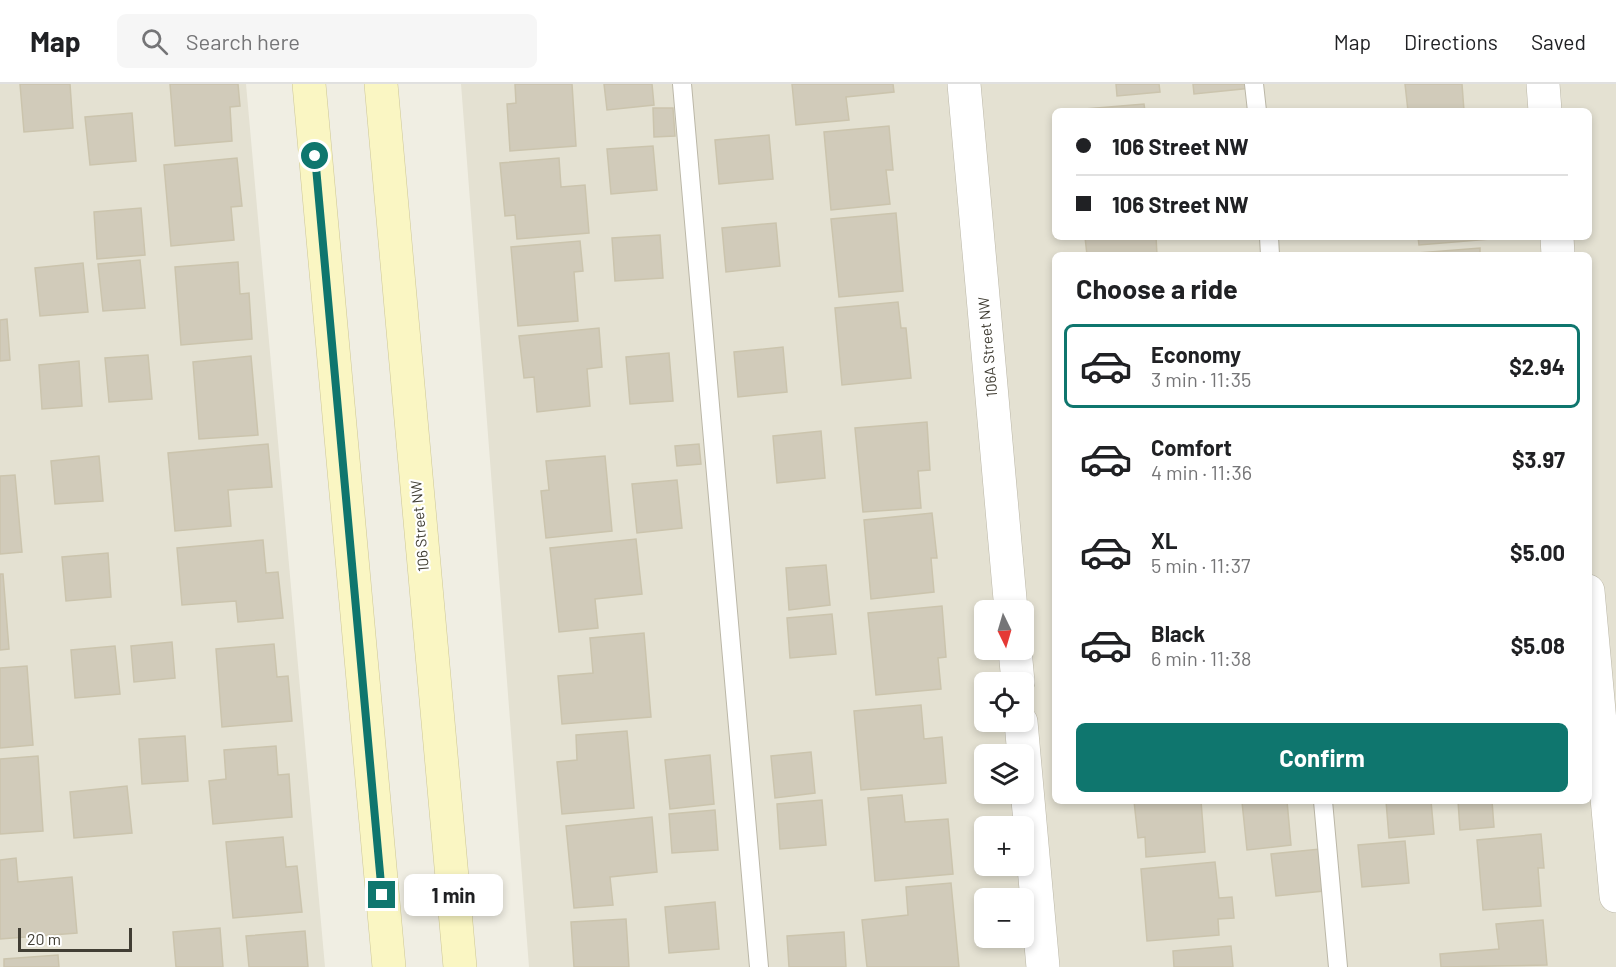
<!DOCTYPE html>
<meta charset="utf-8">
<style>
:root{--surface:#fff;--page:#f6f6f6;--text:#202124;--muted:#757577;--line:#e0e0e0;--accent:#0f766e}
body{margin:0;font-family:Barlow,sans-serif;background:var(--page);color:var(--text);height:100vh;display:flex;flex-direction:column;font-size:22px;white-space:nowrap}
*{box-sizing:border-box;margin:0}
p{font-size:20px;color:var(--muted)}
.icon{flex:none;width:33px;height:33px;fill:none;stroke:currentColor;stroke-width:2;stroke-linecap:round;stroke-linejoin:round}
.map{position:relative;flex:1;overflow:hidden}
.sheet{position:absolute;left:1052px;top:168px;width:540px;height:552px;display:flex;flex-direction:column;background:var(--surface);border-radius:9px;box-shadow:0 3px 9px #0003}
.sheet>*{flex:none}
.top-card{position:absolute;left:1052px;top:24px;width:540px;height:132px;border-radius:9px;box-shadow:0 3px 9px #0003;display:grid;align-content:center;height:132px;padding:0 24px;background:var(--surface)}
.needle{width:39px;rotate:175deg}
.fabs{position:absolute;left:974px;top:516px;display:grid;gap:12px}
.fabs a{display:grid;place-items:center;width:60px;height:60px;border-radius:9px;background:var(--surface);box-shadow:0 3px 9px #0003;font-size:30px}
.scale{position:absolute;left:18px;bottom:15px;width:114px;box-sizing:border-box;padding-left:6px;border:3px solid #413e34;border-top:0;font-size:16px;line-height:21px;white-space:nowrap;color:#413e34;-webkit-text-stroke:4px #fff;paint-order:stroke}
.end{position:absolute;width:27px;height:27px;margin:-14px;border:8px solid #0f766e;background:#fff;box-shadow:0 0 0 3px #fff}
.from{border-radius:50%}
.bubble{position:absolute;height:42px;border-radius:9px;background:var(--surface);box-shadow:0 3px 9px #0003;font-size:20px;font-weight:700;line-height:42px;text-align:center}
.top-card b{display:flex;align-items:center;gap:21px;height:57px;font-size:22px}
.top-card b+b{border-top:2px solid var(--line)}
.top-card i{width:15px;height:15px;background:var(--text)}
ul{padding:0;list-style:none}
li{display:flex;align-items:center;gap:18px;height:84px;margin:0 12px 9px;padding:0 12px;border:3px solid transparent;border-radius:9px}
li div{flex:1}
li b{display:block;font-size:22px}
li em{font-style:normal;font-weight:700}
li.selected{border-color:var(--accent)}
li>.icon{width:54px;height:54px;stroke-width:1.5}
h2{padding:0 24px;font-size:27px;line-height:72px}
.primary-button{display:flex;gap:12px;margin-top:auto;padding:12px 24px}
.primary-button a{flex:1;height:69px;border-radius:9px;background:var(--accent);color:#fff;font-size:24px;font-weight:700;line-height:69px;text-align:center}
header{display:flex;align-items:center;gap:36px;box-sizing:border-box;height:84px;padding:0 30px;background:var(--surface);border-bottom:2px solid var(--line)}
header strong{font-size:28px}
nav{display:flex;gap:33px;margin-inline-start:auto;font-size:21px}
.search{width:420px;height:54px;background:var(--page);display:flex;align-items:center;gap:15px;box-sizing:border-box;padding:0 21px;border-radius:9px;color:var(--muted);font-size:22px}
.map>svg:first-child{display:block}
</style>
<header>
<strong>Map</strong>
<div class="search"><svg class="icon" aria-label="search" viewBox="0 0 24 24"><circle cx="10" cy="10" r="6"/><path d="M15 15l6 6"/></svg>Search here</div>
<nav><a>Map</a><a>Directions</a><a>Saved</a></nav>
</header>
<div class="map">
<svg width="1616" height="883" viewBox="0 0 1616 883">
<rect width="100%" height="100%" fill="#f0eee3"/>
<!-- residential -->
<path fill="#e4e1d2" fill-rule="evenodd" d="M 0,0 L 246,0 L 325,883 L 0,883 Z
M 461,0 L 1616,0 L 1616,883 L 529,883 ZM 1054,27 L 1588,27 L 1588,153 L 1054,153 ZM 1054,171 L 1588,171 L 1588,717 L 1054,717 ZM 984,526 L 1023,526 L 1023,566 L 984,566 ZM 984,598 L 1023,598 L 1023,638 L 984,638 ZM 984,670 L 1023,670 L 1023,710 L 984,710 ZM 984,742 L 1023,742 L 1023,782 L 984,782 ZM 984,814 L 1023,814 L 1023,854 L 984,854 Z"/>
<!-- building -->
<path fill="#d1cbba" stroke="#cbc4ad" stroke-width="1.5" d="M 20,0 L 70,0 L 73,44 L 24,48 Z
M 170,0 L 238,0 L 240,22 L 230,23 L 232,57 L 175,62 Z
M 515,0 L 572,0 L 576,62 L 510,67 L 507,20 L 516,19 Z
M 604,0 L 652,0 L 654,21 L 607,26 Z
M 792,0 L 893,0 L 894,8 L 846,13 L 849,36 L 796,41 Z
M 1116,0 L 1159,0 L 1160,8 L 1117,12 Z
M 1193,0 L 1251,0 L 1252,4 L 1194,10 Z
M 1405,0 L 1462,0 L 1464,27 L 1408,27 Z
M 1144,20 L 1145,27 L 1073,27 L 1073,26 Z
M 653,24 L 673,24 L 675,52 L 654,53 Z
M 132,29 L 136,77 L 90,81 L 85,33 Z
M 889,42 L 893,86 L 886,86 L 890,120 L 831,126 L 824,48 Z
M 769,51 L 773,95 L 719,100 L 715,56 Z
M 653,62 L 657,106 L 611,110 L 607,65 Z
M 237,74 L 242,122 L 231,123 L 234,156 L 171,162 L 164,81 Z
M 559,74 L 561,103 L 585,101 L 589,149 L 517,155 L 515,131 L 505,132 L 500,79 Z
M 141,124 L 145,171 L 97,175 L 94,128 Z
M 896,129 L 903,207 L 839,213 L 831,135 Z
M 776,139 L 780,182 L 726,188 L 722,144 Z
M 660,151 L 663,194 L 615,197 L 612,154 Z
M 1085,153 L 1156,153 L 1157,171 L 1087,171 Z
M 1418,153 L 1490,153 L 1490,155 L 1419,161 Z
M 580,157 L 583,187 L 574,188 L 578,237 L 518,242 L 511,163 Z
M 1480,164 L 1480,171 L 1418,171 L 1418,169 Z
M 140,176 L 145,224 L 103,227 L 98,180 Z
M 238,178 L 240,210 L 249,209 L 252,255 L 181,261 L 175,183 Z
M 83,179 L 88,228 L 40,232 L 35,184 Z
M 898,218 L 901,244 L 906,244 L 911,294 L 842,301 L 835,224 Z
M 7,235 L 10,276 L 0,277 L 0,236 Z
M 599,244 L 602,283 L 587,285 L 590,322 L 537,328 L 534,293 L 524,294 L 519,252 Z
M 783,263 L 787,308 L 738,313 L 734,268 Z
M 669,269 L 673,317 L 630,320 L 626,273 Z
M 148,271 L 152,315 L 109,318 L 105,274 Z
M 251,272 L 258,351 L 199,355 L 193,278 Z
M 79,277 L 82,322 L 42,325 L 39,281 Z
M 927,338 L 930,386 L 918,387 L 921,424 L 863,428 L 855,344 Z
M 821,347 L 825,394 L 777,399 L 773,352 Z
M 268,360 L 272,403 L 228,406 L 231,442 L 175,447 L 168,369 Z
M 699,360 L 701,380 L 677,382 L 675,362 Z
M 99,372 L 103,417 L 55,420 L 51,377 Z
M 605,372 L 612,447 L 546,454 L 541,407 L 549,406 L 546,377 Z
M 15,391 L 22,468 L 0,470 L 0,392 Z
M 677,396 L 682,444 L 637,449 L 632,400 Z
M 932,429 L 937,474 L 931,474 L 934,508 L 871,515 L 864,436 Z
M 636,455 L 642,510 L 595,515 L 598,544 L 559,548 L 550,464 Z
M 263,456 L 266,489 L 278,488 L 283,534 L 238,538 L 236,517 L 182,521 L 177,464 Z
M 108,469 L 111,513 L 66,517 L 62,473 Z
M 826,481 L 830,521 L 789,526 L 786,484 Z
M 0,490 L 3,490 L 9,565 L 0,566 Z
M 942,522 L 946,573 L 938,574 L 941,605 L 876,611 L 868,529 Z
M 832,530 L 836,570 L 790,574 L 787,534 Z
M 644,549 L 651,633 L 562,640 L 558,592 L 593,589 L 590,554 Z
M 172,558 L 175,594 L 134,598 L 131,562 Z
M 274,560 L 277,593 L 288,592 L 292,637 L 222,643 L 216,565 Z
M 115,562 L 120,610 L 75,614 L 71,566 Z
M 27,582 L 33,661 L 0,664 L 0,584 Z
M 921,621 L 924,655 L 942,653 L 946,699 L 861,706 L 854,627 Z
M 627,647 L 634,724 L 562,730 L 557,678 L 577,676 L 576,651 Z
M 185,652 L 188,697 L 142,700 L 139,655 Z
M 276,662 L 278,691 L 289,690 L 292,733 L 213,740 L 209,697 L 226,695 L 224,666 Z
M 811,668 L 815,709 L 775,714 L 771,672 Z
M 710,671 L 714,720 L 670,725 L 665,676 Z
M 38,672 L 43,747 L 0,750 L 0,675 Z
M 127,702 L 132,749 L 74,754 L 70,708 Z
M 902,711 L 905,738 L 948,735 L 953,790 L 875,797 L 868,714 Z
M 822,716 L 826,761 L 780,765 L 777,720 Z
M 1134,717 L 1201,717 L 1205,768 L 1146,773 L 1145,753 L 1138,754 Z
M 1287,717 L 1291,761 L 1247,766 L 1242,718 Z
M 1386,717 L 1431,717 L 1434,750 L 1389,754 Z
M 1458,717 L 1492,717 L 1494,743 L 1460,746 Z
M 715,726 L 718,766 L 672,769 L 669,730 Z
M 652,733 L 657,788 L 610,793 L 613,821 L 574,824 L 566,742 Z
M 1541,750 L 1544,784 L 1538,784 L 1541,822 L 1483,826 L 1477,756 Z
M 283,753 L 286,783 L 297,782 L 302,828 L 233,834 L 226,758 Z
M 1405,757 L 1409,799 L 1362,803 L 1358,761 Z
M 1320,765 L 1324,807 L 1276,812 L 1271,770 Z
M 16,774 L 18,798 L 72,793 L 77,849 L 0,855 L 0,776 Z
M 1215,778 L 1219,814 L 1232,813 L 1234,834 L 1218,835 L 1219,851 L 1147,857 L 1141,785 Z
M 951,799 L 959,883 L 867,883 L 862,836 L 908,831 L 906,803 Z
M 715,818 L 719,865 L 669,869 L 665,823 Z
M 626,835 L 629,883 L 574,883 L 571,838 Z
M 1543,836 L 1547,881 L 1441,883 L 1440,870 L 1499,865 L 1496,840 Z
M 220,844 L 223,883 L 176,883 L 173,848 Z
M 305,847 L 308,883 L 249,883 L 246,852 Z
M 844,848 L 846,883 L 789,883 L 787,852 Z
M 1231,862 L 1233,883 L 1174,883 L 1173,867 Z
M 58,871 L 59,883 L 4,883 L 4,875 Z"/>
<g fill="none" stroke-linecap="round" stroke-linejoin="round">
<defs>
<path id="lane" d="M 682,0 L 759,883
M 1254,0 L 1257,27
M 1269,153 L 1270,171
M 1323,717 L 1338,883"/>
<path id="street" d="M 964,0 L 1011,526
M 1543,0 L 1545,27
M 1557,153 L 1558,171
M 1588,507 L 1616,812
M 1015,566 L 1018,598
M 1021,638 L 1043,883"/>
<path id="secondary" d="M 309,0 L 389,883
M 381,0 L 460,883"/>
</defs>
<!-- lane casing -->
<use href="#lane" stroke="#bbb7a7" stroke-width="20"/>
<!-- street casing -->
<use href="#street" stroke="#bbb7a7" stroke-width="34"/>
<!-- secondary casing -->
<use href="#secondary" stroke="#cdc796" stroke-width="34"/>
<!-- lane -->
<use href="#lane" stroke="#fff" stroke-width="18"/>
<!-- street -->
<use href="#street" stroke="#fff" stroke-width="33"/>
<!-- secondary -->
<use href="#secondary" stroke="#faf6c3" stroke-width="33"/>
</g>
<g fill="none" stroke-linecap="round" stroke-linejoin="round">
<!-- route -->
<path stroke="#0f766e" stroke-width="8" d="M 315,72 L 382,811"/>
</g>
<g text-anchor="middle" stroke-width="4.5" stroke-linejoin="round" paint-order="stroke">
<!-- street labels -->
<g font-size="15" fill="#413e34" stroke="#fff">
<text transform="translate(988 263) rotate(-95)" y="5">106A Street NW</text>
<text transform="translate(420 442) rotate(-95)" y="5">106 Street NW</text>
</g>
</g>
</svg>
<div class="fabs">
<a><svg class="needle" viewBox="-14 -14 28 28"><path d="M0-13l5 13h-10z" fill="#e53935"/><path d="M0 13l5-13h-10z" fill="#757577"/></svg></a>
<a><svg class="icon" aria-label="locate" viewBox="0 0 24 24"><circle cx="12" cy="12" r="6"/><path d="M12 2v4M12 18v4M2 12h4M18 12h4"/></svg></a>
<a><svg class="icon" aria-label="layers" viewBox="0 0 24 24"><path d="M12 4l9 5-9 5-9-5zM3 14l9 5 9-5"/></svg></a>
<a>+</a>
<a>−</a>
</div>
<div class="scale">20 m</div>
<i class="end from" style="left:315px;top:72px"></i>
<i class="end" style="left:382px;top:811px"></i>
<div class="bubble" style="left:404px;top:790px;width:99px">1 min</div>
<div class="top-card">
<b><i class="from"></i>106 Street NW</b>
<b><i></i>106 Street NW</b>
</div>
<section class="sheet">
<h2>Choose a ride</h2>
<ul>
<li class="selected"><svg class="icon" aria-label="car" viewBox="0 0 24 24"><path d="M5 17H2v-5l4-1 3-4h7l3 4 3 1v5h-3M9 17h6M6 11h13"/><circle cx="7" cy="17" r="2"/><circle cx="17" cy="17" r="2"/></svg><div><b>Economy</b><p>3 min · 11:35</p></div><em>$2.94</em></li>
<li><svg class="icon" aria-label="car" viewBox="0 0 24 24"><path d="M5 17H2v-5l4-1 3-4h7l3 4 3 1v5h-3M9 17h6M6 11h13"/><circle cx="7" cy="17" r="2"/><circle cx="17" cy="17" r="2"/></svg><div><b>Comfort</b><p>4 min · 11:36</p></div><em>$3.97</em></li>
<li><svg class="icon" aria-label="car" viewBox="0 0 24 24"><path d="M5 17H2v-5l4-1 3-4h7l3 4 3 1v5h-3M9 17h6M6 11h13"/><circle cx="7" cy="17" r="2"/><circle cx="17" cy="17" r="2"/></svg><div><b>XL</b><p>5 min · 11:37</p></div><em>$5.00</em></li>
<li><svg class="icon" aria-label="car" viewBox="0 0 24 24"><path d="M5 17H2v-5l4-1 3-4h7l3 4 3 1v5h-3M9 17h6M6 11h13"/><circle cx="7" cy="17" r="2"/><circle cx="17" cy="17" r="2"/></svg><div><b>Black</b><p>6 min · 11:38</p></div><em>$5.08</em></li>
</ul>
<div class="primary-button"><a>Confirm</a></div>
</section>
</div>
